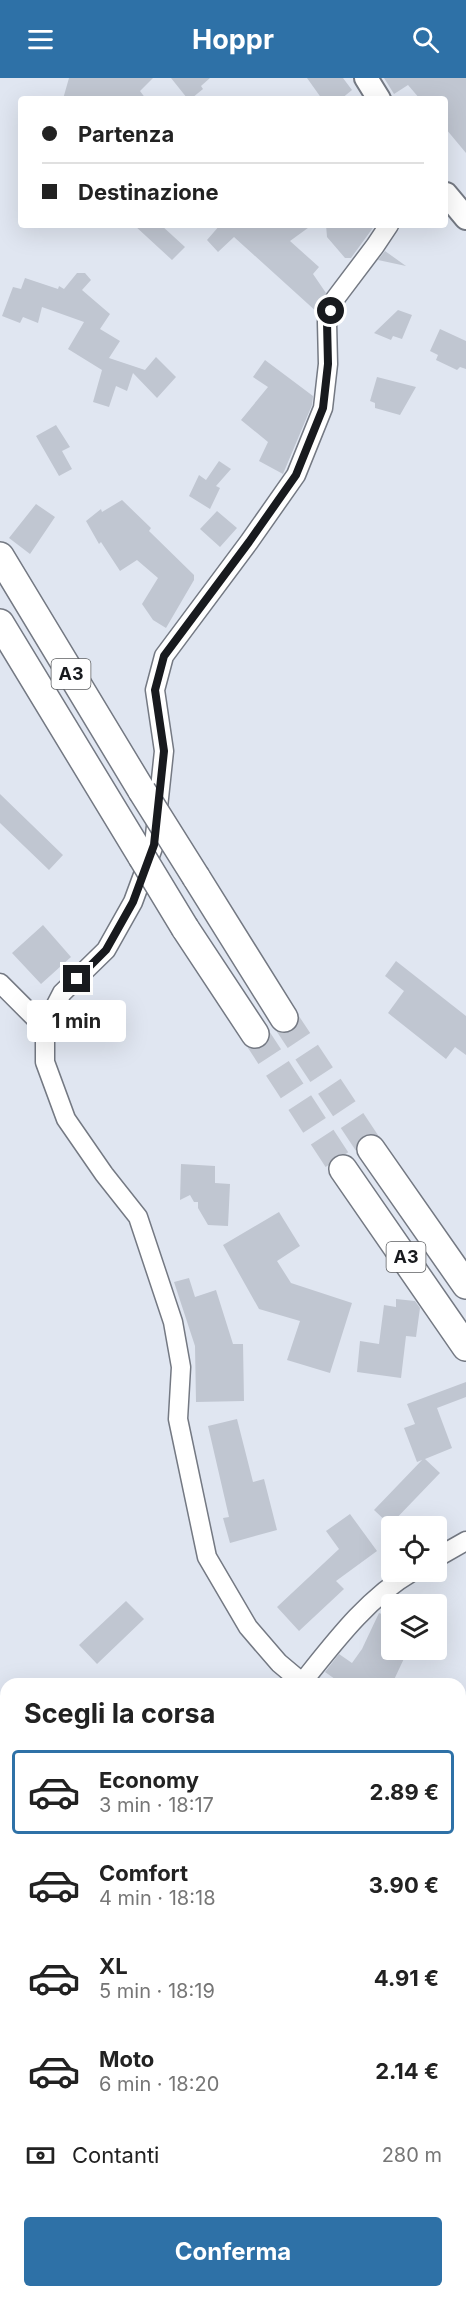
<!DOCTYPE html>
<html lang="it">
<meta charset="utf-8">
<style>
:root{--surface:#fff;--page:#f6f6f6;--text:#222;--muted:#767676;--line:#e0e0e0;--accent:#2e71a7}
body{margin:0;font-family:Inter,sans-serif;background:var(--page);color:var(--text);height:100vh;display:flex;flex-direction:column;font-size:22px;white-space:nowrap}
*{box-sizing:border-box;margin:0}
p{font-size:20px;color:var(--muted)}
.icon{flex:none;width:33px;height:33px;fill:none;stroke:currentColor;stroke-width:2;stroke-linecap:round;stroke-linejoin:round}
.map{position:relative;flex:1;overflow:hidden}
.sheet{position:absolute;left:0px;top:1600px;width:466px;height:620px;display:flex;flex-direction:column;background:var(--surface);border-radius:18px 18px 0 0;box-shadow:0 6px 24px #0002}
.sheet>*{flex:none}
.guide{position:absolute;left:18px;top:18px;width:430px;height:132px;border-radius:6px;box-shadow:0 6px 24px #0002;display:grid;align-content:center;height:132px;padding:0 24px;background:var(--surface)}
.fabs{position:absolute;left:381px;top:1438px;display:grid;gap:12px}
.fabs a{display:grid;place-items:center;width:66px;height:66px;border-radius:6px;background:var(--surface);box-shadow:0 6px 24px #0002;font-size:30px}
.end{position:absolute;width:27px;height:27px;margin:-14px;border:8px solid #181a1e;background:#fff;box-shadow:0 0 0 3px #fff}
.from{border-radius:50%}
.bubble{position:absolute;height:42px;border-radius:6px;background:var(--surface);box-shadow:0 6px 24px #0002;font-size:20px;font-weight:700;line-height:42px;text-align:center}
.guide b{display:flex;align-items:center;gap:21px;height:57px;font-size:22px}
.guide b+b{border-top:2px solid var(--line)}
.guide i{width:15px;height:15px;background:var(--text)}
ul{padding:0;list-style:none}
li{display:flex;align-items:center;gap:18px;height:84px;margin:0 12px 9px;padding:0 12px;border:3px solid transparent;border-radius:6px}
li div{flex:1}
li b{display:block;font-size:22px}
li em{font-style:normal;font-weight:700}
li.selected{border-color:var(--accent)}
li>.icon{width:54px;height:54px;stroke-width:1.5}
h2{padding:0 24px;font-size:27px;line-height:72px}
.pay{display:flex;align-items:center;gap:15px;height:66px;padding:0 24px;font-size:22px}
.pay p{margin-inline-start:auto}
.primary-button{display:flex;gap:12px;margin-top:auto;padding:12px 24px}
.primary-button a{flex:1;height:69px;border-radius:6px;background:var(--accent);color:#fff;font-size:24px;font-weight:700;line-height:69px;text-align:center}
header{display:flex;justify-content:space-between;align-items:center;height:78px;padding:0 24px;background:var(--accent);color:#fff;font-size:27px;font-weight:700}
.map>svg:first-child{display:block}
</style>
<header><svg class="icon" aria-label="menu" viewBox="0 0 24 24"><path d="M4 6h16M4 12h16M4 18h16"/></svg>Hoppr<svg class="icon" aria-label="search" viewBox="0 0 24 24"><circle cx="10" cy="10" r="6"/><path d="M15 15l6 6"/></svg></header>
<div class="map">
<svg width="466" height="2219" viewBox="0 0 466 2219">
<rect width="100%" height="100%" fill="#e0e6f1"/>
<!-- building -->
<path fill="#c0c6d1" d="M 69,0 L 153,0 L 140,13 L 146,21 L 63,21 Z
M 171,0 L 210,0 L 201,8 L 203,11 L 192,20 L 191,18 L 187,20 Z
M 307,0 L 343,0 L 352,12 L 341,21 L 322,21 Z
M 384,0 L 466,0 L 466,75 L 446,51 L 446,21 L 420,21 L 408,7 L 394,16 Z
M 134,147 L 161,147 L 185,169 L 172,182 Z
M 220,147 L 312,147 L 290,163 L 319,189 L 313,196 L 326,215 L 318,235 L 234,159 L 218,174 L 207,162 Z
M 326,147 L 375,147 L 351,180 L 345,180 L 327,159 Z
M 385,173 L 406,188 L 378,182 Z
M 77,195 L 85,195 L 91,202 L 82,212 L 110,236 L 100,251 L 120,263 L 109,280 L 145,292 L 156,279 L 176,299 L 157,320 L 133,295 L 127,313 L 116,308 L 109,329 L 93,324 L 102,292 L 68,271 L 84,244 L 42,229 L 38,245 L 23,239 L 20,245 L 2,238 L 13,209 L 21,211 L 25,200 L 58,211 L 59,208 L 64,211 Z
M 398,232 L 412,237 L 402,261 L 393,258 L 391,262 L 374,255 Z
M 440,251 L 466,263 L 466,291 L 460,289 L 457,292 L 436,282 L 438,277 L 430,273 Z
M 265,282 L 313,318 L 312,327 L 283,396 L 259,383 L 268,364 L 241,342 L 268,309 L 253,299 Z
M 377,299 L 416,309 L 400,337 L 375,330 L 375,325 L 370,323 Z
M 56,347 L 70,369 L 62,373 L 72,391 L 59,398 L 36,358 Z
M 219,383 L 231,391 L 216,408 L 220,410 L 210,431 L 189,418 L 199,397 L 206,402 Z
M 122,422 L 151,450 L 149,453 L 194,497 L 194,502 L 166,550 L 153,542 L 142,526 L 158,500 L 137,482 L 120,493 L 101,464 L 99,466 L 86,443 L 101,431 L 102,434 Z
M 36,426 L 55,439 L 30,476 L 9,460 Z
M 217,433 L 237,450 L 220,469 L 200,451 Z
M 0,716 L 63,777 L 49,792 L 0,745 Z
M 43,847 L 71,879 L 41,906 L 12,875 Z
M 396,883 L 466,938 L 466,977 L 455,969 L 446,981 L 388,935 L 404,913 L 385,898 Z
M 181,1086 L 215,1088 L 215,1105 L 230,1106 L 228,1148 L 208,1147 L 198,1130 L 198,1124 L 194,1124 L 190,1117 L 180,1122 Z
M 279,1134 L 300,1168 L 277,1183 L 291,1205 L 352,1225 L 330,1295 L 287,1282 L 300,1243 L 259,1231 L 223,1167 Z
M 189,1200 L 195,1219 L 216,1212 L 233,1266 L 243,1266 L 244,1323 L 196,1324 L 195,1268 L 174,1204 Z
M 396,1221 L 415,1223 L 420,1230 L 416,1259 L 406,1258 L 401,1300 L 357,1294 L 360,1263 L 379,1266 L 384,1227 L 396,1229 Z
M 466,1304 L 466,1319 L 437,1330 L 452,1370 L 425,1381 L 440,1395 L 390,1447 L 374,1432 L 422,1382 L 417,1384 L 404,1350 L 415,1346 L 407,1326 Z
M 237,1341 L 253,1404 L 264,1401 L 277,1452 L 230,1465 L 223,1440 L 229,1439 L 208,1348 Z
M 350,1436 L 377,1473 L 336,1503 L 344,1511 L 299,1553 L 277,1529 L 339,1471 L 326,1453 Z
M 126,1523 L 144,1541 L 97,1586 L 79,1567 Z
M 379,1535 L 392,1540 L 392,1572 L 408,1572 L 392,1606 L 342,1606 L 325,1594 L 339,1576 L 352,1585 L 362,1571 Z"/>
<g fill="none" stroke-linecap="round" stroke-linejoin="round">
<!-- highway-tunnel -->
<path stroke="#c2c7d1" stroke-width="27" stroke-dasharray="27 14" stroke-linecap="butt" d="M 284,940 L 371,1071
M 255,956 L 343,1091"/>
<defs>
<path id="minor" d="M 0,905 L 36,941 L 45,948
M 436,1480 L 466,1463
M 301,1606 C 333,1566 367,1520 412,1494
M 304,1606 L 279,1585 L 248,1549 L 207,1479 L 178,1341 L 181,1289 L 173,1244 L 138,1139 L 104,1096 L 66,1041 L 45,984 L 45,948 L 62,915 L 106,872 L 133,824 L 154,767 L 164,673 L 155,612 L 164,578 L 249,464 L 296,397 L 323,330 L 328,286 L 327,244 L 335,221 L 375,168 L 389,147
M 460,1723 L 466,1726
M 460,1984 L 466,1983
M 0,2007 L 6,2000
M 316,2214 L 323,2219
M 80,2219 L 84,2214"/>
<path id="major" d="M 366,0 L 379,21
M 446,116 L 466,140"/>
<path id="highway" d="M 0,478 L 142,713
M 0,545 L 142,779
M 196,799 L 284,940
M 185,850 L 255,956
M 371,1071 L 466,1207
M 343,1091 L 466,1269"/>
</defs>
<!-- minor casing -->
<use href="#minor" stroke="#747983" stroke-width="21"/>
<!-- major casing -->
<use href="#major" stroke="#747983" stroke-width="26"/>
<!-- highway casing -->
<use href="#highway" stroke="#747983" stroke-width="30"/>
<!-- minor -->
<use href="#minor" stroke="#fff" stroke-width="18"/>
<!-- major -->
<use href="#major" stroke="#fff" stroke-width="22"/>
<!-- highway -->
<use href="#highway" stroke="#fff" stroke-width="27"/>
<defs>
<path id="highway-bridge" d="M 142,713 L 196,799
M 142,779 L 185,850"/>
</defs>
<!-- highway-bridge casing -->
<use href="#highway-bridge" stroke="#747983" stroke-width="30" stroke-linecap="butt"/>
<!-- highway-bridge -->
<use href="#highway-bridge" stroke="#fff" stroke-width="27"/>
</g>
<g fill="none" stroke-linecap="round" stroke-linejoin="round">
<!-- route -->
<path stroke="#181a1e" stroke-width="8" d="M 77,901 L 106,872 L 133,824 L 154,767 L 164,673 L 155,612 L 164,578 L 249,464 L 296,397 L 323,330 L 328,286 L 327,244 L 331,233"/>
</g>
<g text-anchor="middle" stroke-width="4.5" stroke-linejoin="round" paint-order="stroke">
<!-- shield labels -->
<g fill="#fff" stroke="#5d5f62" stroke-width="1.5">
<rect x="51.5" y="581" width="39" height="30" rx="4.5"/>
<rect x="386.5" y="1164" width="39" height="30" rx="4.5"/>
</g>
<g font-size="18" font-weight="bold" fill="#181a1e">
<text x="71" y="602">A3</text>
<text x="406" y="1185">A3</text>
</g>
</g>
</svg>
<div class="fabs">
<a><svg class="icon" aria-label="locate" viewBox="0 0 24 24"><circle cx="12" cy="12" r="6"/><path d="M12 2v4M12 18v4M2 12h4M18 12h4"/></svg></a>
<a><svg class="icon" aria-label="layers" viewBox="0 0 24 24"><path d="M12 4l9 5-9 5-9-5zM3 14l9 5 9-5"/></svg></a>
</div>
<i class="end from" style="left:331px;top:233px"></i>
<i class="end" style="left:77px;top:901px"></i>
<div class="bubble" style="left:27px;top:922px;width:99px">1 min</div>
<div class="guide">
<b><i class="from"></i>Partenza</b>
<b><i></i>Destinazione</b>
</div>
<section class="sheet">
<h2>Scegli la corsa</h2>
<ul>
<li class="selected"><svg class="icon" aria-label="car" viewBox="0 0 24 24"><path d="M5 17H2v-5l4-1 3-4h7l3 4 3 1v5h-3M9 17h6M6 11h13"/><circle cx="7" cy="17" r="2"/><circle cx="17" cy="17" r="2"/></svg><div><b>Economy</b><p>3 min · 18:17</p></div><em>2.89 €</em></li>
<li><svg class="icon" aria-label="car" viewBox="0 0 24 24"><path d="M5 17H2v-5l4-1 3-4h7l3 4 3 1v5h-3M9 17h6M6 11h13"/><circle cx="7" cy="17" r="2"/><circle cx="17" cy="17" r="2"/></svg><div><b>Comfort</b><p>4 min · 18:18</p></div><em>3.90 €</em></li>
<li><svg class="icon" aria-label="car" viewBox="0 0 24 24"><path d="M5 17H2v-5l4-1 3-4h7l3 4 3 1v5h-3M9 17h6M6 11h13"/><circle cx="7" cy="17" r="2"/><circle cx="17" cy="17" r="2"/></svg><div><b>XL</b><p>5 min · 18:19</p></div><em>4.91 €</em></li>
<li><svg class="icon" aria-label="car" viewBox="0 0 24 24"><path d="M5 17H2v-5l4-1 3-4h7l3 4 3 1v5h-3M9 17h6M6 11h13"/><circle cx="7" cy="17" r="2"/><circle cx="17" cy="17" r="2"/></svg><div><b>Moto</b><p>6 min · 18:20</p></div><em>2.14 €</em></li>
</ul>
<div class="pay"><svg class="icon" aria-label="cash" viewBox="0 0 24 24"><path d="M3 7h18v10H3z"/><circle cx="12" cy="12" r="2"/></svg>Contanti<p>280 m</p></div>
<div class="primary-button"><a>Conferma</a></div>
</section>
</div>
